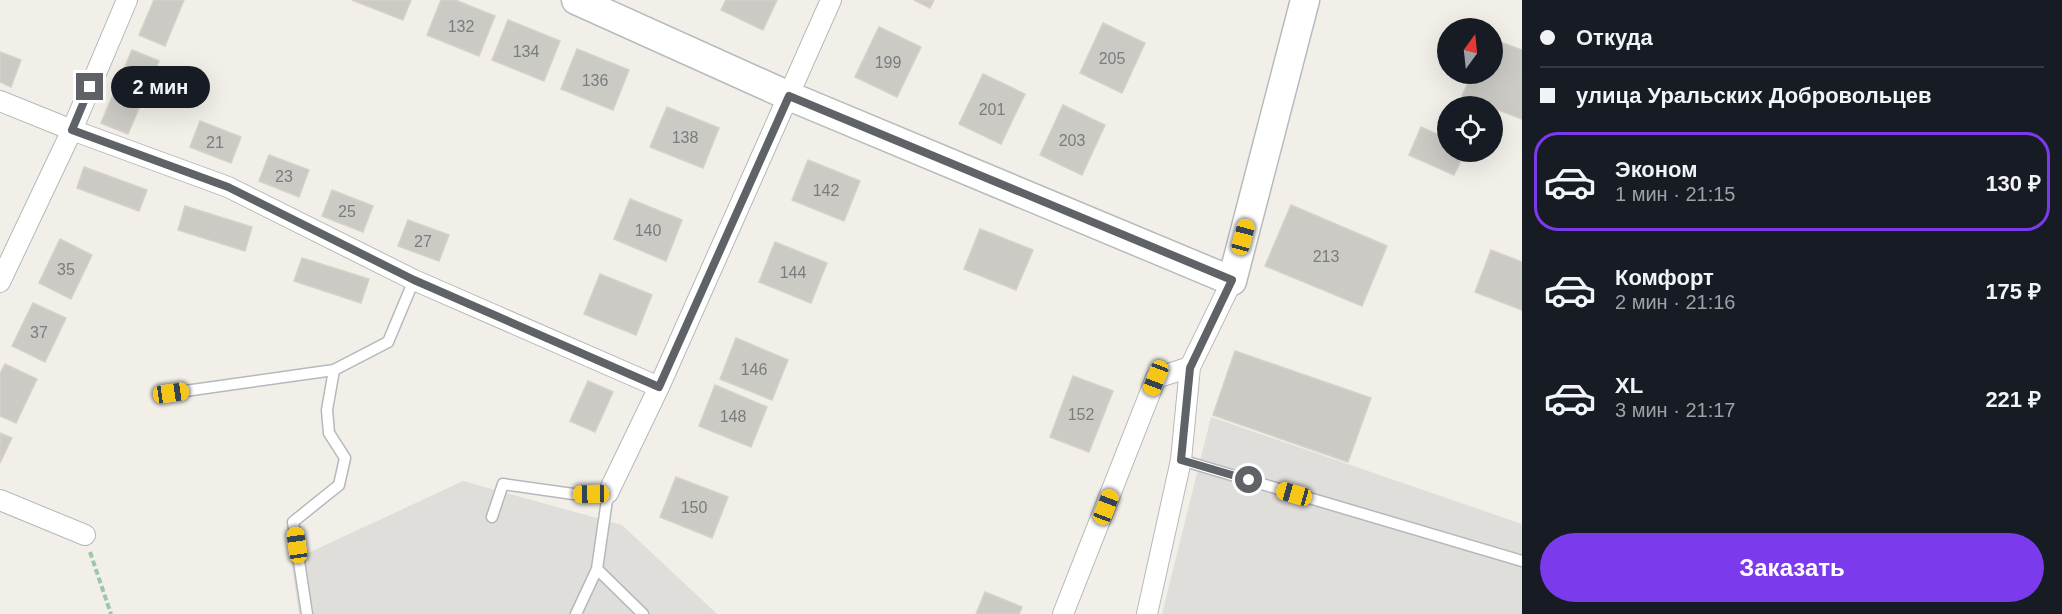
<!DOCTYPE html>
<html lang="ru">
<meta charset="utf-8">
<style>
:root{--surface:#171b24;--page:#242831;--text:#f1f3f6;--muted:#9ea1a6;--line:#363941;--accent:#7c3aed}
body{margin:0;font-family:Helvetica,sans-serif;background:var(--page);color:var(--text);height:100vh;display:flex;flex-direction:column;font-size:22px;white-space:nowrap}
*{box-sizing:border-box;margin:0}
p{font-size:20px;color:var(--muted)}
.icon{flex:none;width:33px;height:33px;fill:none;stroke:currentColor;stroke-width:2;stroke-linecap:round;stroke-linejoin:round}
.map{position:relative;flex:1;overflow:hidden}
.drawer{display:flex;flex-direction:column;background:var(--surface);width:540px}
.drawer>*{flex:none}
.guide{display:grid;align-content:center;height:132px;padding:0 18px;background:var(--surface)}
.needle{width:39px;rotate:15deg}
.controls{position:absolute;left:1437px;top:18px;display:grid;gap:12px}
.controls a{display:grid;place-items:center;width:66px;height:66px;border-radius:50%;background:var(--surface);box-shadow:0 6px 24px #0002;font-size:30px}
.end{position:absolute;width:27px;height:27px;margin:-14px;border:8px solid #5f6368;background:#fff;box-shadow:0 0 0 3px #fff}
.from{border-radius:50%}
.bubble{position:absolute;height:42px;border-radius:21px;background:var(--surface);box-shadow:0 6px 24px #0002;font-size:20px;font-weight:800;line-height:42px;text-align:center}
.car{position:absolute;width:18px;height:36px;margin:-18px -9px;border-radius:8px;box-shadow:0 0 4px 2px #0007;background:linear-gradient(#f5c518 24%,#345 0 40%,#f5c518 0 76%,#345 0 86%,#f5c518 0)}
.guide b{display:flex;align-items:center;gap:21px;height:57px;font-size:22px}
.guide b+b{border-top:2px solid var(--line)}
.guide i{width:15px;height:15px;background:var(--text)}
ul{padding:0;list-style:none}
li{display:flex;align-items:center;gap:18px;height:99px;margin:0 12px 9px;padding:0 6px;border:3px solid transparent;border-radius:24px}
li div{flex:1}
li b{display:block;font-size:22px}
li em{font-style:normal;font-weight:800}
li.selected{border-color:var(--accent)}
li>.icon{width:54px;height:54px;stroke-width:1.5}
.action{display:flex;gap:12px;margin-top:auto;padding:12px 18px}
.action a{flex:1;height:69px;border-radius:36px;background:var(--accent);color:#fff;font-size:24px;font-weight:800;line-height:69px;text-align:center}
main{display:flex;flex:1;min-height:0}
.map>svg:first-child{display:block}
</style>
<main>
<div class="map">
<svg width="1522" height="614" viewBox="0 0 1522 614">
<rect width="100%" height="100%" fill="#f1efe8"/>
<!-- industrial -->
<path fill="#e0deda" d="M 1211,417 L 1522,524 L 1522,614 L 1162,614 Z
M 463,481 L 622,525 L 717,614 L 299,614 L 291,561 Z"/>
<!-- building -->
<path fill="#cccac5" stroke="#d6d1c6" stroke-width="1.5" d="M 154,0 L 184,0 L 165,46 L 139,35 Z
M 352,0 L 411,0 L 403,20 Z
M 441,0 L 455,0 L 495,16 L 479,56 L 427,35 Z
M 726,0 L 777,0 L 763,30 L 721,10 Z
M 914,0 L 934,0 L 930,8 Z
M 508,20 L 560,41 L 544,81 L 492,60 Z
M 1103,23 L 1145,43 L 1122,93 L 1080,73 Z
M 879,27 L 921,47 L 897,97 L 855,77 Z
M 1492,39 L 1522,50 L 1522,119 L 1462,96 L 1472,74 L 1492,74 Z
M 577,49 L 629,70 L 613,110 L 561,89 Z
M 132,50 L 159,61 L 128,134 L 101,123 Z
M 0,52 L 21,60 L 11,87 L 0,82 Z
M 983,74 L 1025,94 L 1001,144 L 959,124 Z
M 1063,105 L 1105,125 L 1082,175 L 1040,155 Z
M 667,107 L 719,128 L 703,168 L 650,147 Z
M 200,121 L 241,137 L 231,163 L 190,147 Z
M 1421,127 L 1448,139 L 1448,152 L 1465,152 L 1454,175 L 1409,155 Z
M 269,155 L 309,170 L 299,197 L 259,181 Z
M 808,160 L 860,181 L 844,221 L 792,200 Z
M 84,167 L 147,190 L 139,211 L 77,188 Z
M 332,190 L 373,206 L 363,232 L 322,216 Z
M 630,199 L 682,220 L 666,261 L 614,239 Z
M 1291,205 L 1387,246 L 1362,306 L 1265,266 Z
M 185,206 L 252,227 L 245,251 L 178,230 Z
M 408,220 L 449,235 L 439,261 L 398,246 Z
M 980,229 L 1033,250 L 1016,290 L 964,269 Z
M 60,239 L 92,255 L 71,299 L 39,283 Z
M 775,242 L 827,263 L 811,303 L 759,282 Z
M 1491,250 L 1522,262 L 1522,310 L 1475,292 Z
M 302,258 L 369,279 L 361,303 L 294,281 Z
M 600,274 L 652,295 L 636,335 L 584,314 Z
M 33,303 L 66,318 L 45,362 L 12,346 Z
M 736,338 L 788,360 L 772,400 L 720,379 Z
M 1235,351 L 1371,398 L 1348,462 L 1213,415 Z
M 5,364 L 37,379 L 16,423 L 0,416 L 0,374 Z
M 1073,376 L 1113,391 L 1089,452 L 1050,437 Z
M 588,381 L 613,392 L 595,432 L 570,421 Z
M 715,385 L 767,407 L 751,447 L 699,426 Z
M 0,433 L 12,438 L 0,463 Z
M 676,477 L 728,497 L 712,538 L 660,517 Z
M 985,592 L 1022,607 L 1019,614 L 976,614 Z"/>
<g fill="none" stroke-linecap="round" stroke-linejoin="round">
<defs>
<path id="service" d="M 171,393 L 334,370 L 388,342 L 414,280
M 1181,460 L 1522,561
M 492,517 L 503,484 L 573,494 L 608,493 L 597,569 L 576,614
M 597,569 L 643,614
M 307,614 L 293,522 L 339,485 L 345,458 L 329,433 L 327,410 L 334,370"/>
<path id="minor" d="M 0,101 L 72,130 L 228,187 L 414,280 L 659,387
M 0,282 L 72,130 L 127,0
M 608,493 L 659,387 L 831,0
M 0,500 L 85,535
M 1063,614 L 1156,378 L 1190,367
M 1147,614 L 1181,460 L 1190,367 L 1232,281"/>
<path id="secondary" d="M 576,0 L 789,96 L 1232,281 L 1305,0"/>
</defs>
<!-- service casing -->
<use href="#service" stroke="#b5b8bc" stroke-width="13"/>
<!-- minor casing -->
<use href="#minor" stroke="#b5b8bc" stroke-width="22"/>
<!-- secondary casing -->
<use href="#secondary" stroke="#b6babf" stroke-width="31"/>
<!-- path -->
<path stroke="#9cc7a9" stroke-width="4" stroke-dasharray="6 3" stroke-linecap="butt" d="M 90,552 L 111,614"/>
<!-- service -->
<use href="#service" stroke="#fff" stroke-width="10"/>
<!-- minor -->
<use href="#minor" stroke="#fff" stroke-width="20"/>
<!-- secondary -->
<use href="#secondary" stroke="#fff" stroke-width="28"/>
</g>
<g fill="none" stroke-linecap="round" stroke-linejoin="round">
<!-- route -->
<path stroke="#5f6368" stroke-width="8" d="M 90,87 L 72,130 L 228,187 L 414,280 L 659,387 L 789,96 L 1232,280 L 1190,368 L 1181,460 L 1249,480"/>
</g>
<g text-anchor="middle" stroke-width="5" stroke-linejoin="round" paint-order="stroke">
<!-- number labels -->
<g font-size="16" fill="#7a7d7f">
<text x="461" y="32">132</text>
<text x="526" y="57">134</text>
<text x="1112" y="64">205</text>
<text x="888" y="68">199</text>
<text x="595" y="86">136</text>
<text x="992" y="115">201</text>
<text x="685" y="143">138</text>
<text x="1072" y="146">203</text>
<text x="215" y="148">21</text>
<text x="284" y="182">23</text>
<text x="826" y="196">142</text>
<text x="347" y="217">25</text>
<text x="648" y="236">140</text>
<text x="423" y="247">27</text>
<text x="1326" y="262">213</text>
<text x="66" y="275">35</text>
<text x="793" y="278">144</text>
<text x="39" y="338">37</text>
<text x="754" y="375">146</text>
<text x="1081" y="420">152</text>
<text x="733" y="422">148</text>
<text x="694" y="513">150</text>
</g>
</g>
</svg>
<div class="controls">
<a><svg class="needle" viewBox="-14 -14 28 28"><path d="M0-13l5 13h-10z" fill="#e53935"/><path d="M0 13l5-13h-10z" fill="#9ea1a6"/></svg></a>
<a><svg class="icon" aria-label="locate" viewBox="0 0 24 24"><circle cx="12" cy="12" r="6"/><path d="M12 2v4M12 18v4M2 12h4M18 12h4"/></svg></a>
</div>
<i class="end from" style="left:1249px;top:480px"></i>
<i class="end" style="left:90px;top:87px"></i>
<div class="bubble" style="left:111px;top:66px;width:99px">2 мин</div>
<i class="car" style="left:1243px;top:237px;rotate:15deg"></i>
<i class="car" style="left:1156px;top:378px;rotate:201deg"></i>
<i class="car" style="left:171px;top:393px;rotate:82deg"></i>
<i class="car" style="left:591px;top:494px;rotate:269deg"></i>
<i class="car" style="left:1294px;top:494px;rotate:286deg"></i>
<i class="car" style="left:1106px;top:507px;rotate:21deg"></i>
<i class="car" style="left:297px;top:545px;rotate:352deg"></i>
</div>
<section class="drawer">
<div class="guide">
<b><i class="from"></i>Откуда</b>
<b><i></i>улица Уральских Добровольцев</b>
</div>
<ul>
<li class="selected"><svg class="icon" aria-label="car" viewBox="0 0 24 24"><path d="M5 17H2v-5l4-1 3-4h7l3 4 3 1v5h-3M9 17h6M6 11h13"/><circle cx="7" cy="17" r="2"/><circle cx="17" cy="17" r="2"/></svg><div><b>Эконом</b><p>1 мин · 21:15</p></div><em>130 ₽</em></li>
<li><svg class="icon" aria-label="car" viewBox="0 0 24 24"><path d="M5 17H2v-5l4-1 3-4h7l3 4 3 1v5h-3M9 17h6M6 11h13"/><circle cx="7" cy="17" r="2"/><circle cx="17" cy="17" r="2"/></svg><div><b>Комфорт</b><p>2 мин · 21:16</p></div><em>175 ₽</em></li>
<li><svg class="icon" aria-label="car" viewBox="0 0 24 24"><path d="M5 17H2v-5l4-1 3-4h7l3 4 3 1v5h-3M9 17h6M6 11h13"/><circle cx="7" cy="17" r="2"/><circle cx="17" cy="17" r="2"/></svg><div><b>XL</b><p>3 мин · 21:17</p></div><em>221 ₽</em></li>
</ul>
<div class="action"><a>Заказать</a></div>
</section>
</main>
